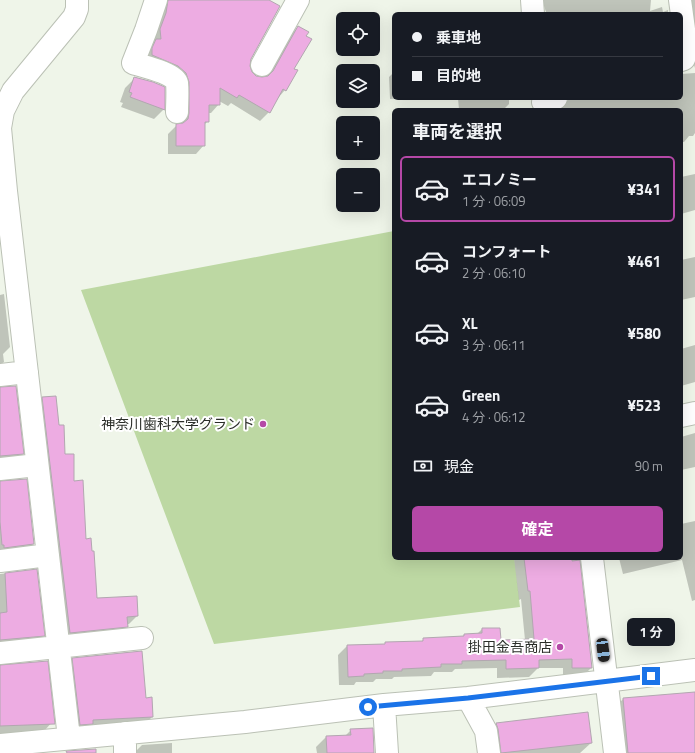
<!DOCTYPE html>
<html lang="ja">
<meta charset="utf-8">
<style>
:root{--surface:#171b24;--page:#20242c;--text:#f1f3f6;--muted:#9ea1a6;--line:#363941;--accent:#b548a7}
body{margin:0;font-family:"Titillium Web","Noto Sans JP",sans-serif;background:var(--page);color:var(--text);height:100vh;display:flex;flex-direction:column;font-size:15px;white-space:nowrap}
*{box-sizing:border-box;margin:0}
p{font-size:13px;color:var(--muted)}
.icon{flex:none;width:22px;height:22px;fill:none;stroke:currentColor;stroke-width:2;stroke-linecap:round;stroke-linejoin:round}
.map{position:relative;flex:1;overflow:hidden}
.side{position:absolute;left:392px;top:108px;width:291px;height:452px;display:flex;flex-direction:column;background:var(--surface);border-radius:6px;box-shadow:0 4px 16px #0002}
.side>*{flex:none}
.hud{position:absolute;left:392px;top:12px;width:291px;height:88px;border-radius:6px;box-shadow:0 4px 16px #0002;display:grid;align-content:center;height:88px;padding:0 20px;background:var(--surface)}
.tools{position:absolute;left:336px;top:12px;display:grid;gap:8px}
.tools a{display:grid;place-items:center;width:44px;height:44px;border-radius:6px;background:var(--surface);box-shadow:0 4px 16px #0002;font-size:20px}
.end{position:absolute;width:18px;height:18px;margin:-9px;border:5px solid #1a73e8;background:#fff;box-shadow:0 0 0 2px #fff}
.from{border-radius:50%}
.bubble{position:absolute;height:28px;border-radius:6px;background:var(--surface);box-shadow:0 4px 16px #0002;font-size:13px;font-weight:700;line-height:28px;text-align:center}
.car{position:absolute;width:12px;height:24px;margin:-12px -6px;border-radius:5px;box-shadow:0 0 3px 1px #0007;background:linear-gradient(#222 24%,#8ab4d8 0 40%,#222 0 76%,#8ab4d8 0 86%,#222 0)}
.hud b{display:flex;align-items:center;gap:14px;height:38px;font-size:15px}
.hud b+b{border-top:1px solid var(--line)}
.hud i{width:10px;height:10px;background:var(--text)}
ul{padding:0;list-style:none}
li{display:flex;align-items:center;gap:12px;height:66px;margin:0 8px 6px;padding:0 12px;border:2px solid transparent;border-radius:6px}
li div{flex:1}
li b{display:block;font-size:15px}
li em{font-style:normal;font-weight:700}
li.on{border-color:var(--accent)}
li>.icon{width:36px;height:36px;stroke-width:1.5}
h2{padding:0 20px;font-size:18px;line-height:48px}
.pay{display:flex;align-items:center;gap:10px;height:44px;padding:0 20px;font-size:15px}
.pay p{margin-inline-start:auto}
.action{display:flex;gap:8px;margin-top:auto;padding:8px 20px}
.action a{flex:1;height:46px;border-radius:6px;background:var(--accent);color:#fff;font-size:16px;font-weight:700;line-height:46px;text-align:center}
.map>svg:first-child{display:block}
</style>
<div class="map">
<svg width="695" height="753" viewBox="0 0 695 753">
<rect width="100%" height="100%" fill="#eff5e9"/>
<!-- green -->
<path fill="#bdd8a3" d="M 394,231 L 394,558 L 514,558 L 520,607 L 214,644 L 81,290 Z"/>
<!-- shadow -->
<path fill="#0003" d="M 177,0 L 267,0 L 249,66 L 250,72 L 255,77 L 266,77 L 289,36 L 298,27 L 293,69 L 285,90 L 278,98 L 269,112 L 260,121 L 231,103 L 228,106 L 219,101 L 219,104 L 211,113 L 208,113 L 208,121 L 204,125 L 204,145 L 196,154 L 168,154 L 168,134 L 177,125 L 181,124 L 181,91 L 143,64 L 160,10 L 169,1 Z
M 542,0 L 651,0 L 650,11 L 662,7 L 663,12 L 668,10 L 668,14 L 544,14 L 546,12 Z
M 685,0 L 695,0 L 695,68 L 690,52 Z
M 394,72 L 394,98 L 402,98 L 390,99 L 389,77 Z
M 695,73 L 695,133 L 693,136 L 689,136 L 684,142 L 681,142 L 681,110 L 559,110 L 569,99 L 585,98 L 681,98 L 681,74 Z
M 135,78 L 164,109 L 154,119 L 121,107 L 123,103 L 120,102 L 125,88 Z
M 458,98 L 509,98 L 509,104 L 503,110 L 459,110 Z
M 695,174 L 695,210 L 681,214 L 681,177 Z
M 695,257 L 695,297 L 681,300 L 681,260 Z
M 4,294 L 10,347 L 3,354 L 4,362 L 0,365 L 0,295 Z
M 695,345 L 695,382 L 681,386 L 681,349 Z
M 0,388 L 23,454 L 14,462 L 0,464 Z
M 43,398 L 58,426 L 64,455 L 73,482 L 96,599 L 137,616 L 129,624 L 127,624 L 127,626 L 119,635 L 61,641 L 34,406 Z
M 695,433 L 695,467 L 681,470 L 681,437 Z
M 0,482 L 33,544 L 24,553 L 0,556 Z
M 695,521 L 695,600 L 692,601 L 682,560 L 623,574 L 619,558 L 681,558 L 681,524 Z
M 514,558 L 579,558 L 591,668 L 582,677 L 563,677 L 563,668 L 538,668 L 529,677 L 497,678 L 497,668 L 455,669 L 452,672 L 434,672 L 431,676 L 394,677 L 392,679 L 376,679 L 373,682 L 356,682 L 354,685 L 339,685 L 338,655 L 347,646 L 421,642 L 424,639 L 462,637 L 464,635 L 477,634 L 482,629 L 500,641 L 525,640 L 521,599 L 519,600 Z
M 36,570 L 44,635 L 35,644 L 0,648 L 0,574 Z
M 73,659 L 145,699 L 152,717 L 142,727 L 70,734 L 63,669 Z
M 0,666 L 53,721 L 45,730 L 0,734 Z
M 695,694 L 695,753 L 618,753 L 614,709 L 623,699 Z
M 587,713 L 591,743 L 580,753 L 486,753 L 482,738 L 496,724 Z
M 351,730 L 373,753 L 317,753 L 316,747 L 326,737 L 345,736 Z
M 172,743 L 172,753 L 134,753 L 142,745 Z"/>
<!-- building -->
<path fill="#edace2" stroke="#b2a7b0" d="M 168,0 L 269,0 L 280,6 L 251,59 L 250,66 L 252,72 L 256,76 L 262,77 L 268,76 L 273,71 L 298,26 L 309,32 L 306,36 L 312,39 L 294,69 L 298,70 L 286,91 L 283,89 L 270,113 L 239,95 L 237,98 L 220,88 L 220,105 L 209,105 L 209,122 L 205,122 L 205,146 L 176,146 L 176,124 L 183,123 L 188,119 L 189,113 L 189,82 L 186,73 L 178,66 L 152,55 L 152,48 L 156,39 L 161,39 L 160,29 L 166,13 Z
M 134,77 L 153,82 L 165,87 L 165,110 L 130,97 L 132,93 L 129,92 Z
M 16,386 L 24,454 L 0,456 L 0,387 Z
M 56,396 L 59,425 L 64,425 L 65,454 L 74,454 L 74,481 L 83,480 L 86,539 L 91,538 L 92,551 L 94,551 L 97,598 L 137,596 L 138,616 L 127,617 L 128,627 L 70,633 L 42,397 Z
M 27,479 L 34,544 L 4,548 L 4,545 L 2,545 L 0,522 L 0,481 Z
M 524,558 L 572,558 L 572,561 L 580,560 L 592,668 L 572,668 L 572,659 L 539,660 L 539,668 L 506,669 L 506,660 L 462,661 L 462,664 L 441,664 L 441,667 L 402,669 L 402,671 L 383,671 L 383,673 L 364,674 L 364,676 L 348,677 L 347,645 L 385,644 L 385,642 L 423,641 L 423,638 L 464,636 L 464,634 L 482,633 L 482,628 L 500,628 L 501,640 L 534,639 L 530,591 L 528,591 Z
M 37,569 L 45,636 L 0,640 L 0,613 L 7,612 L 5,573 Z
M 142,651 L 146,698 L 152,697 L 153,717 L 93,720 L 93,724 L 80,725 L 72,658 Z
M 48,661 L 55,724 L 0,726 L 0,665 Z
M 695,692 L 695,753 L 628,753 L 623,698 Z
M 588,712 L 592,743 L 501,753 L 498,729 L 496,723 Z
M 373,728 L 374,753 L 327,753 L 326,736 L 351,735 L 350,729 Z
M 96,749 L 96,753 L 67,753 L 66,751 Z"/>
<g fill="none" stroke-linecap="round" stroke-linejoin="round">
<defs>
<path id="minor" d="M 156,0 L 146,30 L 133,63 C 142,66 175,73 177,83 C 178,92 177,103 177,112
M 532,0 L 533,14
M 680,0 L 687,51 L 684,59 L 681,60
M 262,65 L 298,0
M 543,102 L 556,98
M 0,375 L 27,372
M 681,416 L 695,413
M 0,469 L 37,465
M 592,558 L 615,753
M 0,561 L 48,555
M 0,653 L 142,638
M 468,698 L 486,731 L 489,753
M 384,705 L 387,753
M 125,733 L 125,753
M 69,738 L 6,191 L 0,128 L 3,111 L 13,91 L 74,17 L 77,9 L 77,0
M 0,745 L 245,722 L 384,705 L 468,698 L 695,670"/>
</defs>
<!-- minor casing -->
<use href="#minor" stroke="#bbc1b5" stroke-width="24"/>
<!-- minor -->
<use href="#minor" stroke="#fff" stroke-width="22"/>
</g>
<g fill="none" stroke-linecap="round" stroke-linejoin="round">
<!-- route -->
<path stroke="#1a73e8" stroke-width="5" d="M 368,707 L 468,698 L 651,676"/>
</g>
<!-- markers -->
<g fill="#b548a7" stroke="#fff" stroke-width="1.5">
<circle cx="263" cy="424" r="4"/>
<circle cx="560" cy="647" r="4"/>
</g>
<g text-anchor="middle" stroke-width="4" stroke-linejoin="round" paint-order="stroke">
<!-- poi labels -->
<g font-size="14" fill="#2b2e29" stroke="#fff" text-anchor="end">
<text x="255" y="429">神奈川歯科大学グランド</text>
<text x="552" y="652">掛田金吾商店</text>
</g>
</g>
</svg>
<div class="tools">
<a><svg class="icon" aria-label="locate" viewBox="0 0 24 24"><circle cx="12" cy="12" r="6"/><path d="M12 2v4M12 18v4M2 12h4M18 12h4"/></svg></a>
<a><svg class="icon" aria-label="layers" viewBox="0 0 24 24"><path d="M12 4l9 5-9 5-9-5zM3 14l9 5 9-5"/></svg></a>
<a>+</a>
<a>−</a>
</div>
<i class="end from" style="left:368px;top:707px"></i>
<i class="end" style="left:651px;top:676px"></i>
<div class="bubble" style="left:627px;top:618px;width:48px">1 分</div>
<i class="car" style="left:603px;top:650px;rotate:173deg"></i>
<div class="hud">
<b><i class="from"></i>乗車地</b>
<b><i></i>目的地</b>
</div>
<section class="side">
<h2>車両を選択</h2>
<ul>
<li class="on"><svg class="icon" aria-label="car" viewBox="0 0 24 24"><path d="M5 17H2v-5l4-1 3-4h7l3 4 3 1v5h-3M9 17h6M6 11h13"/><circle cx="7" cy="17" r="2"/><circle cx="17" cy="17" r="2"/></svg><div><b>エコノミー</b><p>1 分 · 06:09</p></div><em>¥341</em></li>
<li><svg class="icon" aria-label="car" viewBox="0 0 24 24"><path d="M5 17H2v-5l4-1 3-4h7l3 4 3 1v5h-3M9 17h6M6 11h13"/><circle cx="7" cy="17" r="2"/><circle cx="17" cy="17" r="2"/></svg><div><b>コンフォート</b><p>2 分 · 06:10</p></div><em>¥461</em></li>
<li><svg class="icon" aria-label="car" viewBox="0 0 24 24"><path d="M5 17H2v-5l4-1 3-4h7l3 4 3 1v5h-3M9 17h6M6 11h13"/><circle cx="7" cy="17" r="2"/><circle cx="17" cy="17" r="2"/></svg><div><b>XL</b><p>3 分 · 06:11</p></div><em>¥580</em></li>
<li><svg class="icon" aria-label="car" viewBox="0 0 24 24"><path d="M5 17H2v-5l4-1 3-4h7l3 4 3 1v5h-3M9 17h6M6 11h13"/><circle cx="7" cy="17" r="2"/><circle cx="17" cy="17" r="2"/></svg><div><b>Green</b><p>4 分 · 06:12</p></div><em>¥523</em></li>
</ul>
<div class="pay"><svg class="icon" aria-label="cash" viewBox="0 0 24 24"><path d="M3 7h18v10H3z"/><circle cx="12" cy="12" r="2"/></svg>現金<p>90 m</p></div>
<div class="action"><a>確定</a></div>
</section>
</div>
